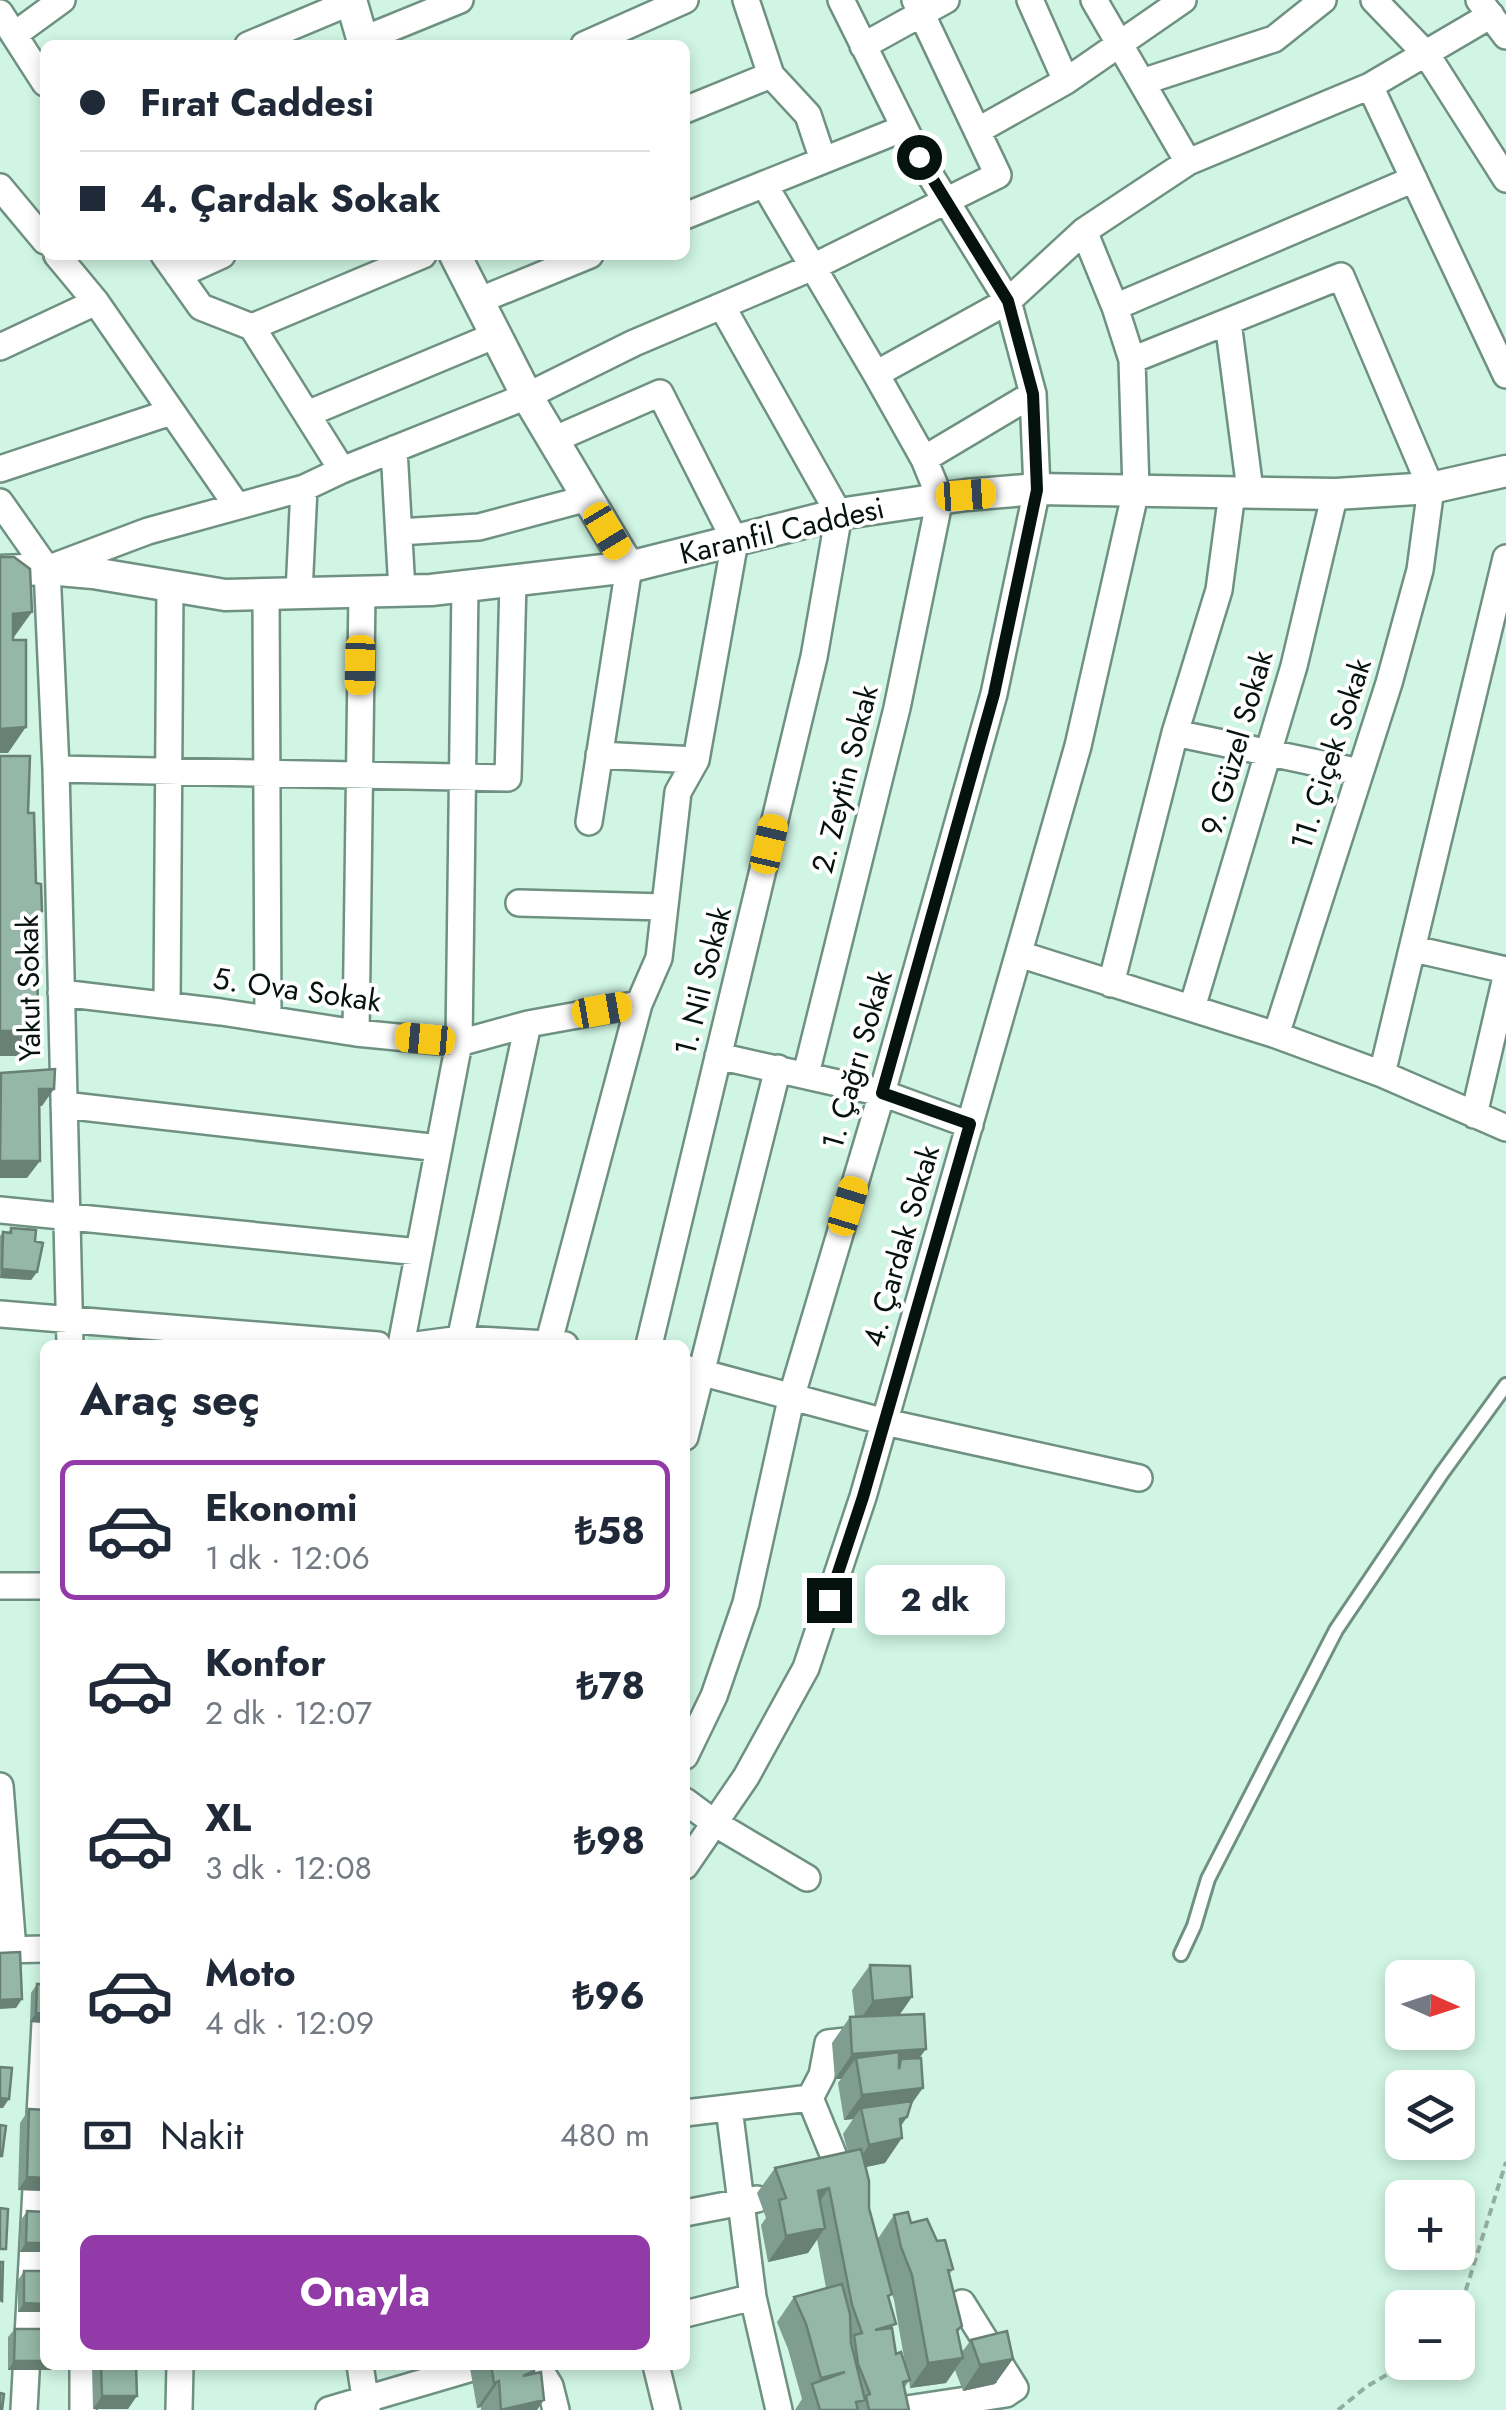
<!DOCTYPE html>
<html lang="tr">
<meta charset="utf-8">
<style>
:root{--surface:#fff;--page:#f2f2f3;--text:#1f2937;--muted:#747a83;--line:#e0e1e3;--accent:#923aa7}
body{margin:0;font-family:Jost,sans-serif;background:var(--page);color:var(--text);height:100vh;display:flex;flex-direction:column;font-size:38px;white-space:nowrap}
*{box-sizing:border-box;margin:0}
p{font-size:32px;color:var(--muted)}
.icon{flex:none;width:55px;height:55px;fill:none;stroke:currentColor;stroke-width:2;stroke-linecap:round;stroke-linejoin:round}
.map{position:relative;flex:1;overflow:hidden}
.details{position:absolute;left:40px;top:1340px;width:650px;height:1030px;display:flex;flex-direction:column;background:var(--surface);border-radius:15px;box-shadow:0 5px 15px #0003}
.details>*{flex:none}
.top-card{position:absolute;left:40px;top:40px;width:650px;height:220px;border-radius:15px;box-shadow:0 5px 15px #0003;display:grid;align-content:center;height:220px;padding:0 40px;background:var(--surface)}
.needle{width:65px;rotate:93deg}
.buttons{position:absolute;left:1385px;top:1960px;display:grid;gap:20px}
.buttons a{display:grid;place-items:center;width:90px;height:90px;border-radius:15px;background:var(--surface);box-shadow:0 5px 15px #0003;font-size:50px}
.end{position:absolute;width:45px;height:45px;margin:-22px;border:12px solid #05120d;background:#fff;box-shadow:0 0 0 5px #fff}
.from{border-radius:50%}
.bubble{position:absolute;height:70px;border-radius:15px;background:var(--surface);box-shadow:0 5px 15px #0003;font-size:32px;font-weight:700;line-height:70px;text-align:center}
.car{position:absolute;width:30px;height:60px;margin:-30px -15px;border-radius:12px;box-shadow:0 0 8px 2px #0007;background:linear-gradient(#f5c518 24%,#345 0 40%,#f5c518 0 76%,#345 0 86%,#f5c518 0)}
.top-card b{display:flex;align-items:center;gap:35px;height:95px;font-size:38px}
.top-card b+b{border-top:2px solid var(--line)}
.top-card i{width:25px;height:25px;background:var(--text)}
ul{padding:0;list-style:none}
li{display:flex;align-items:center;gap:30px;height:140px;margin:0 20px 15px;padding:0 20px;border:5px solid transparent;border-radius:15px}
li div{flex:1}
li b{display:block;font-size:38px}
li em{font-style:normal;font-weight:700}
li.on{border-color:var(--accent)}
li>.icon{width:90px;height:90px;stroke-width:1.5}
h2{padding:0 40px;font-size:45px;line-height:120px}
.pay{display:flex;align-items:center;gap:25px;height:110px;padding:0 40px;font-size:38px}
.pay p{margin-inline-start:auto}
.cta{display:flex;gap:20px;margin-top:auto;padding:20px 40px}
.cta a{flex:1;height:115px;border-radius:15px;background:var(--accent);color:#fff;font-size:40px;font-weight:700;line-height:115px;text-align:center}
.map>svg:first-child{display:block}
</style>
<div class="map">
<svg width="1506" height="2410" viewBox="0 0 1506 2410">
<rect width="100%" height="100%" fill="#d0f5e4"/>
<!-- built -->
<path fill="#bdebd6" d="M 88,1334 L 221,1345 L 88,1345 Z"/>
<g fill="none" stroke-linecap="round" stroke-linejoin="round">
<defs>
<path id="service" d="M 1181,1954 L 1194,1926 L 1208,1879 L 1336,1630 L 1442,1473 L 1506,1385"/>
<path id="minor" d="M 746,0 L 771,75 L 808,115 L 823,160
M 1030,0 L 1066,81
M 1094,0 L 1188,162
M 1374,0 L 1427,55 L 1506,179
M 1479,0 L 1506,36
M 0,13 L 45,83
M 14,35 L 62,0
M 362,40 L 460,0
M 248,45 L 351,2
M 584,45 L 685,0
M 863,46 L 946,0
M 1142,82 L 1274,39 L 1323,0
M 1370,86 L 1506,375
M 685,110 L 771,75
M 977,131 L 1066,81 L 1183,0
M 764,184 L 876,374 L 924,459 L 940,498 L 897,708 L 806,1074
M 0,187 L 45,241
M 685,216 L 904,128
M 57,255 L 96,302 L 237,506
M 164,255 L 201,307 L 252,327
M 178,275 L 222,255
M 478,301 L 590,255
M 1115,307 L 1414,179
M 1228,322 L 1250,490
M 252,327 L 423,255
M 252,327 L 342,470
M 0,347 L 96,302
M 1132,360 L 1341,276 L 1431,488 L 1420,570 L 1389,683 L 1276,1035
M 876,374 L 1008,301 L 1084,231 L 1188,162 L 1370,86 L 1491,15
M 307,414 L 496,335
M 394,449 L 402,591
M 924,459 L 1033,394
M 0,469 L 171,412
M 0,502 L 47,569
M 399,532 L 479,527 L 588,498
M 47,569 L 148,531 L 304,488 L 342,470 L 527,396 L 634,343 L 813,267 L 998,175 L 915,0
M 47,569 L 56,769 L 70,1345
M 299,593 L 304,488
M 266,594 L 268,1019
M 1175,733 L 1360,772
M 599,755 L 696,760
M 56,769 L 508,778 L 513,581
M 589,822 L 629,567
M 519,903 L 664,907
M 1414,949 L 1506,970
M 1019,954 L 1276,1035 L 1382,1074 L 1506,1128
M 1111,984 L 1175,733 L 1219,590 L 1232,493
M 61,993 L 221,1012 L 356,1033 L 459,1043 L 528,1024 L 639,1004
M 167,1005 L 170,588
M 1192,1008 L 1294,666 L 1335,493
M 356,1033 L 362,592
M 718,1056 L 882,1093 L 970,1125
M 1382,1074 L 1506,558
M 64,1105 L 439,1148
M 1474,1115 L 1506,977
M 0,1210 L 419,1252
M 0,1314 L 378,1345
M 401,1345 L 459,1043 L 465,586
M 416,1345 L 461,1339 L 565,1345
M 459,1345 L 528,1024
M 548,1345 L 639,1004 L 659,958 L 678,792 L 696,760 L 735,541 L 660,393 L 553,440
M 649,1345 L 814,657 L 839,514 L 723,308
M 685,1368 L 885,1422 L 1139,1478
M 685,1437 L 778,1068
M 0,1586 L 45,1586
M 685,1756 L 714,1696 L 746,1603 L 792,1395 L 882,1093 L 994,694 L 1037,489 L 1033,394 L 1008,301 L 919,157 L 841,0
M 0,1786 L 13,1950
M 685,1801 L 716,1824 L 807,1878
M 685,1866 L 746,1777 L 806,1668 L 863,1497 L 1078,746 L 1136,490 L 1132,360 L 1115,307 L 1084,231
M 0,1950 L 45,1949
M 810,2098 L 846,2186
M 810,2098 L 822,2075 L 828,2043 L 865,2039
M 729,2108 L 753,2297 L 779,2410
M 685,2113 L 810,2098
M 685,2213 L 757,2199
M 685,2314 L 753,2297
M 360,2365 L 367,2410
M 537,2365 L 550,2386 L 556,2410
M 656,2365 L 667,2410
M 24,2410 L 45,2023
M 83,2410 L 83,2365
M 179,2410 L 180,2365
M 329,2410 L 482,2365
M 900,2410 L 1006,2394 L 1015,2388 L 962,2303"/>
<path id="tertiary" d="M 351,0 L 364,45
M 455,255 L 527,396 L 629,567
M 0,571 L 47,569 L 93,573 L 225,595 L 431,590 L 629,567 L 839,514 L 966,495 L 1037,489 L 1336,494 L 1431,488 L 1506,471"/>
</defs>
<!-- service casing -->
<use href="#service" stroke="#6f9182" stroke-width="18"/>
<!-- minor casing -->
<use href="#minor" stroke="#6f9182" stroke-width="30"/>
<!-- tertiary casing -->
<use href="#tertiary" stroke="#6f9182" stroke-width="35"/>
<!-- path -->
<path stroke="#91afa1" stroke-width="4" stroke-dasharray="8 5" stroke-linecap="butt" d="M 1458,2315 L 1506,2162
M 1338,2410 L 1366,2387 L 1408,2362"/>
<!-- service -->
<use href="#service" stroke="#fff" stroke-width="12"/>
<!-- minor -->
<use href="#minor" stroke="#fff" stroke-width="25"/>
<!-- tertiary -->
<use href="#tertiary" stroke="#fff" stroke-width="30"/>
</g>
<!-- wall -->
<path fill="#7f9d90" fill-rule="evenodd" d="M 11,1228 L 35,1241 L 37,1272 L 31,1280 L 0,1278 L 0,1236 L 3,1232 L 8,1233 Z
M 870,1965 L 899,2015 L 919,2058 L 907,2117 L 901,2126 L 885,2163 L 866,2167 L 869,2208 L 877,2240 L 894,2215 L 911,2223 L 937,2241 L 953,2269 L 949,2275 L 962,2326 L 958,2332 L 962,2352 L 971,2340 L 995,2384 L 963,2391 L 955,2370 L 946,2383 L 910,2388 L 909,2381 L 904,2388 L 909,2410 L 795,2410 L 802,2399 L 788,2349 L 777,2322 L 794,2297 L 826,2288 L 817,2239 L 808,2253 L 768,2262 L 761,2225 L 766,2218 L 757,2193 L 775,2168 L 848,2152 L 843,2134 L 853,2119 L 844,2120 L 838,2083 L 841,2079 L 835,2079 L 832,2043 L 850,2017 L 855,2017 L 852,1990 ZM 892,2294 L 894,2300 L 906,2369 L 896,2354 L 888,2299 Z
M 37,1984 L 45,2023 L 30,2022 L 31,1993 Z
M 29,2109 L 45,2191 L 18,2190 L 20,2123 Z
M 27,2211 L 45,2212 L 45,2252 L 20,2252 L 21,2220 Z
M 24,2271 L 45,2271 L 45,2312 L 18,2312 L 18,2280 Z
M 15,2329 L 45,2365 L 55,2365 L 51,2370 L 8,2370 L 8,2337 Z
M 92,2365 L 136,2365 L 128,2409 L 93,2409 Z
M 473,2365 L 532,2365 L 534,2371 L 532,2374 L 537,2410 L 481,2410 L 481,2407 L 477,2408 L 470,2368 Z"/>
<!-- shaded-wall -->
<path fill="#688075" d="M 32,612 L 14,637 L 0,639 L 13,614 Z
M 26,727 L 8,753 L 0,753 L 0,729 Z
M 0,1031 L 38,1031 L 20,1056 L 0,1056 Z
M 39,1089 L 54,1089 L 42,1106 L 27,1106 Z
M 0,1161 L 40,1161 L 27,1178 L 0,1178 Z
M 2,1269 L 37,1272 L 31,1280 L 0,1278 Z
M 912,1997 L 894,2023 L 855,2027 L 873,2001 Z
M 22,1999 L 16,2008 L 0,2009 L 0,2000 Z
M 36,2013 L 45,2014 L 45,2023 L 30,2022 Z
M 926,2049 L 908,2074 L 901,2059 L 890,2076 L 856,2058 L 841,2079 L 835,2079 L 852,2054 Z
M 923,2088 L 905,2113 L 861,2108 L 853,2119 L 844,2120 L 862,2095 Z
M 0,2098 L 9,2099 L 3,2108 L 0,2108 Z
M 907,2117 L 890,2140 L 902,2138 L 885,2163 L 852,2170 L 869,2145 L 900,2119 Z
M 27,2177 L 45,2178 L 45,2191 L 18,2190 Z
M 829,2188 L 812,2213 L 818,2191 Z
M 825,2228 L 808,2253 L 768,2262 L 786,2236 Z
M 26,2243 L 45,2243 L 45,2252 L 20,2252 Z
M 24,2303 L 45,2304 L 45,2312 L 18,2312 Z
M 963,2358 L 946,2383 L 910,2388 L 928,2363 Z
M 1013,2359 L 995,2384 L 963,2391 L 980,2365 Z
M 14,2361 L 45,2361 L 45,2365 L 55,2365 L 51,2370 L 8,2370 Z
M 499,2381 L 481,2407 L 477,2408 L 494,2383 Z
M 102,2396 L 137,2396 L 128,2409 L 93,2409 Z
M 544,2400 L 537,2410 L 506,2410 Z"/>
<!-- building -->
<path fill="#94b7a7" stroke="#688075" stroke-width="2.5" d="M 0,557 L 14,557 L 30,569 L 32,612 L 13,614 L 13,640 L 26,640 L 26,727 L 0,729 Z
M 0,756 L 30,756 L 28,813 L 34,813 L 36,883 L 41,884 L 42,911 L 37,914 L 38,1031 L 0,1031 Z
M 55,1069 L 54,1089 L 39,1089 L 40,1161 L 0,1161 L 1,1073 Z
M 11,1228 L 36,1230 L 35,1241 L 43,1243 L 37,1272 L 2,1269 L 3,1232 L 11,1233 Z
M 129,1339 L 176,1345 L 129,1345 Z
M 20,1952 L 22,1999 L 0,2000 L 0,1953 Z
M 870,1965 L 910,1966 L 912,1997 L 873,2001 Z
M 37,1984 L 45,1984 L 45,2014 L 36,2013 Z
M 924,2014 L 926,2049 L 852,2054 L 850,2017 Z
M 899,2052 L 899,2069 L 901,2059 L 921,2058 L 923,2088 L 862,2095 L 856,2058 Z
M 0,2067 L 12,2068 L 9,2099 L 0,2098 Z
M 912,2101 L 907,2117 L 900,2119 L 902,2138 L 869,2145 L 861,2108 Z
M 29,2109 L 45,2110 L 45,2178 L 27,2177 Z
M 0,2125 L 6,2126 L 2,2156 L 0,2156 Z
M 861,2149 L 869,2181 L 869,2208 L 892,2294 L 888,2296 L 896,2324 L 875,2330 L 892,2328 L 896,2354 L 901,2352 L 910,2380 L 903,2382 L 909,2410 L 869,2410 L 866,2396 L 870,2394 L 858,2364 L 854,2335 L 862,2333 L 852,2305 L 829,2188 L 818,2191 L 825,2228 L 786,2236 L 779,2200 L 786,2198 L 775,2168 Z
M 0,2208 L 8,2209 L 6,2249 L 0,2249 Z
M 27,2211 L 45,2212 L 45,2243 L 26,2243 Z
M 908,2212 L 911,2223 L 927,2219 L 937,2241 L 945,2240 L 953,2269 L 948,2270 L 962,2326 L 957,2330 L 963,2358 L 928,2363 L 912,2275 L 901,2247 L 894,2215 Z
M 0,2262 L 3,2262 L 2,2301 L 0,2300 Z
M 24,2271 L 45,2271 L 45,2304 L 24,2303 Z
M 842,2284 L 850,2314 L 851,2343 L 865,2400 L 856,2402 L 858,2410 L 820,2410 L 812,2384 L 845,2372 L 821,2378 L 806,2324 L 794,2297 Z
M 15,2329 L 45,2329 L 45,2361 L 14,2361 Z
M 1007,2331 L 1013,2359 L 980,2365 L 971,2340 Z
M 101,2365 L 136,2365 L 137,2396 L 102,2396 Z
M 491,2365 L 532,2365 L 534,2371 L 523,2376 L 541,2372 L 544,2400 L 501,2410 L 499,2381 L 494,2383 Z
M 0,2393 L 4,2394 L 2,2410 L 0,2410 Z"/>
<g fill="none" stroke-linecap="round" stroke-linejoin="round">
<!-- route -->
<path stroke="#05120d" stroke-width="12" d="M 829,1600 L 863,1497 L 970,1124 L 882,1093 L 994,694 L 1037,490 L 1033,394 L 1008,301 L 919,157"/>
</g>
<g text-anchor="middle" stroke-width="8" stroke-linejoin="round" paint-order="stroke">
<!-- street labels -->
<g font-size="30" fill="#05120d" stroke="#fff">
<text transform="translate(782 531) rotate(-13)" y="10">Karanfil Caddesi</text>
<text transform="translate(1237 743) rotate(-74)" y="10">9. Güzel Sokak</text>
<text transform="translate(1331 754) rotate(-72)" y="10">11. Çiçek Sokak</text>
<text transform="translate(845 779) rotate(-76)" y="10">2. Zeytin Sokak</text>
<text transform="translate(703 981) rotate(-76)" y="10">1. Nil Sokak</text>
<text transform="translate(29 988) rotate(-91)" y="10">Yakut Sokak</text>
<text transform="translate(297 990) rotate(8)" y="10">5. Ova Sokak</text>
<text transform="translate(857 1060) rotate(-74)" y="10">1. Çağrı Sokak</text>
<text transform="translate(901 1246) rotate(-74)" y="10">4. Çardak Sokak</text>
</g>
</g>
</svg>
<div class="buttons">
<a><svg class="needle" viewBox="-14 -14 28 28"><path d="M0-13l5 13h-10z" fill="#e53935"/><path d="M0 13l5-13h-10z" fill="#747a83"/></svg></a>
<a><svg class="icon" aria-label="layers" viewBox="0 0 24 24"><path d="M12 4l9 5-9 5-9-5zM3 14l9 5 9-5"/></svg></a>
<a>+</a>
<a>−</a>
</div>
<i class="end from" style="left:919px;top:157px"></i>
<i class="end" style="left:829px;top:1600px"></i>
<div class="bubble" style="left:865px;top:1565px;width:140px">2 dk</div>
<i class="car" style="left:966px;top:495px;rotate:86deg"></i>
<i class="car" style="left:607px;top:531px;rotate:149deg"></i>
<i class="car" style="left:360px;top:665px;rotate:181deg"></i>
<i class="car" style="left:769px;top:844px;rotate:13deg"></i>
<i class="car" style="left:602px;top:1010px;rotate:80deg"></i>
<i class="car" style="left:425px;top:1039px;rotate:275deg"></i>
<i class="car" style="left:848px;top:1206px;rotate:17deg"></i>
<div class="top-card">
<b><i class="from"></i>Fırat Caddesi</b>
<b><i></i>4. Çardak Sokak</b>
</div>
<section class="details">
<h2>Araç seç</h2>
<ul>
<li class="on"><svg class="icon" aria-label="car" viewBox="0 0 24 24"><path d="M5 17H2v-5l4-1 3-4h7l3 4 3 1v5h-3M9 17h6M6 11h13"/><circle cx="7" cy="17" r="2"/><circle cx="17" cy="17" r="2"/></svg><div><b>Ekonomi</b><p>1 dk · 12:06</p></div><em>₺58</em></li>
<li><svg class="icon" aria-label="car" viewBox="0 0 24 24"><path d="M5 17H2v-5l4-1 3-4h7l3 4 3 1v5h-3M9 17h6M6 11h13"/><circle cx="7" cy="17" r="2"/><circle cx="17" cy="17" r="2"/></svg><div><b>Konfor</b><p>2 dk · 12:07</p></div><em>₺78</em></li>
<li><svg class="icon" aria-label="car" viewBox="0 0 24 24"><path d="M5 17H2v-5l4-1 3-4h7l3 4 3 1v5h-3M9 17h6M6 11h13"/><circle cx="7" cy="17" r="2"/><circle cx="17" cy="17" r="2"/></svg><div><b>XL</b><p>3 dk · 12:08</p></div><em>₺98</em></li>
<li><svg class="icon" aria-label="car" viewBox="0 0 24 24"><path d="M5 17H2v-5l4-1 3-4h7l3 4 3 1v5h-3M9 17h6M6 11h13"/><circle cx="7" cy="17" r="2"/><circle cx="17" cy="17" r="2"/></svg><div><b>Moto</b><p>4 dk · 12:09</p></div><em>₺96</em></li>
</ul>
<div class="pay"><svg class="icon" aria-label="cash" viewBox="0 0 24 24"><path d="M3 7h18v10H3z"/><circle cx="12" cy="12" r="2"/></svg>Nakit<p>480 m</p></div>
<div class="cta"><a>Onayla</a></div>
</section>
</div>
